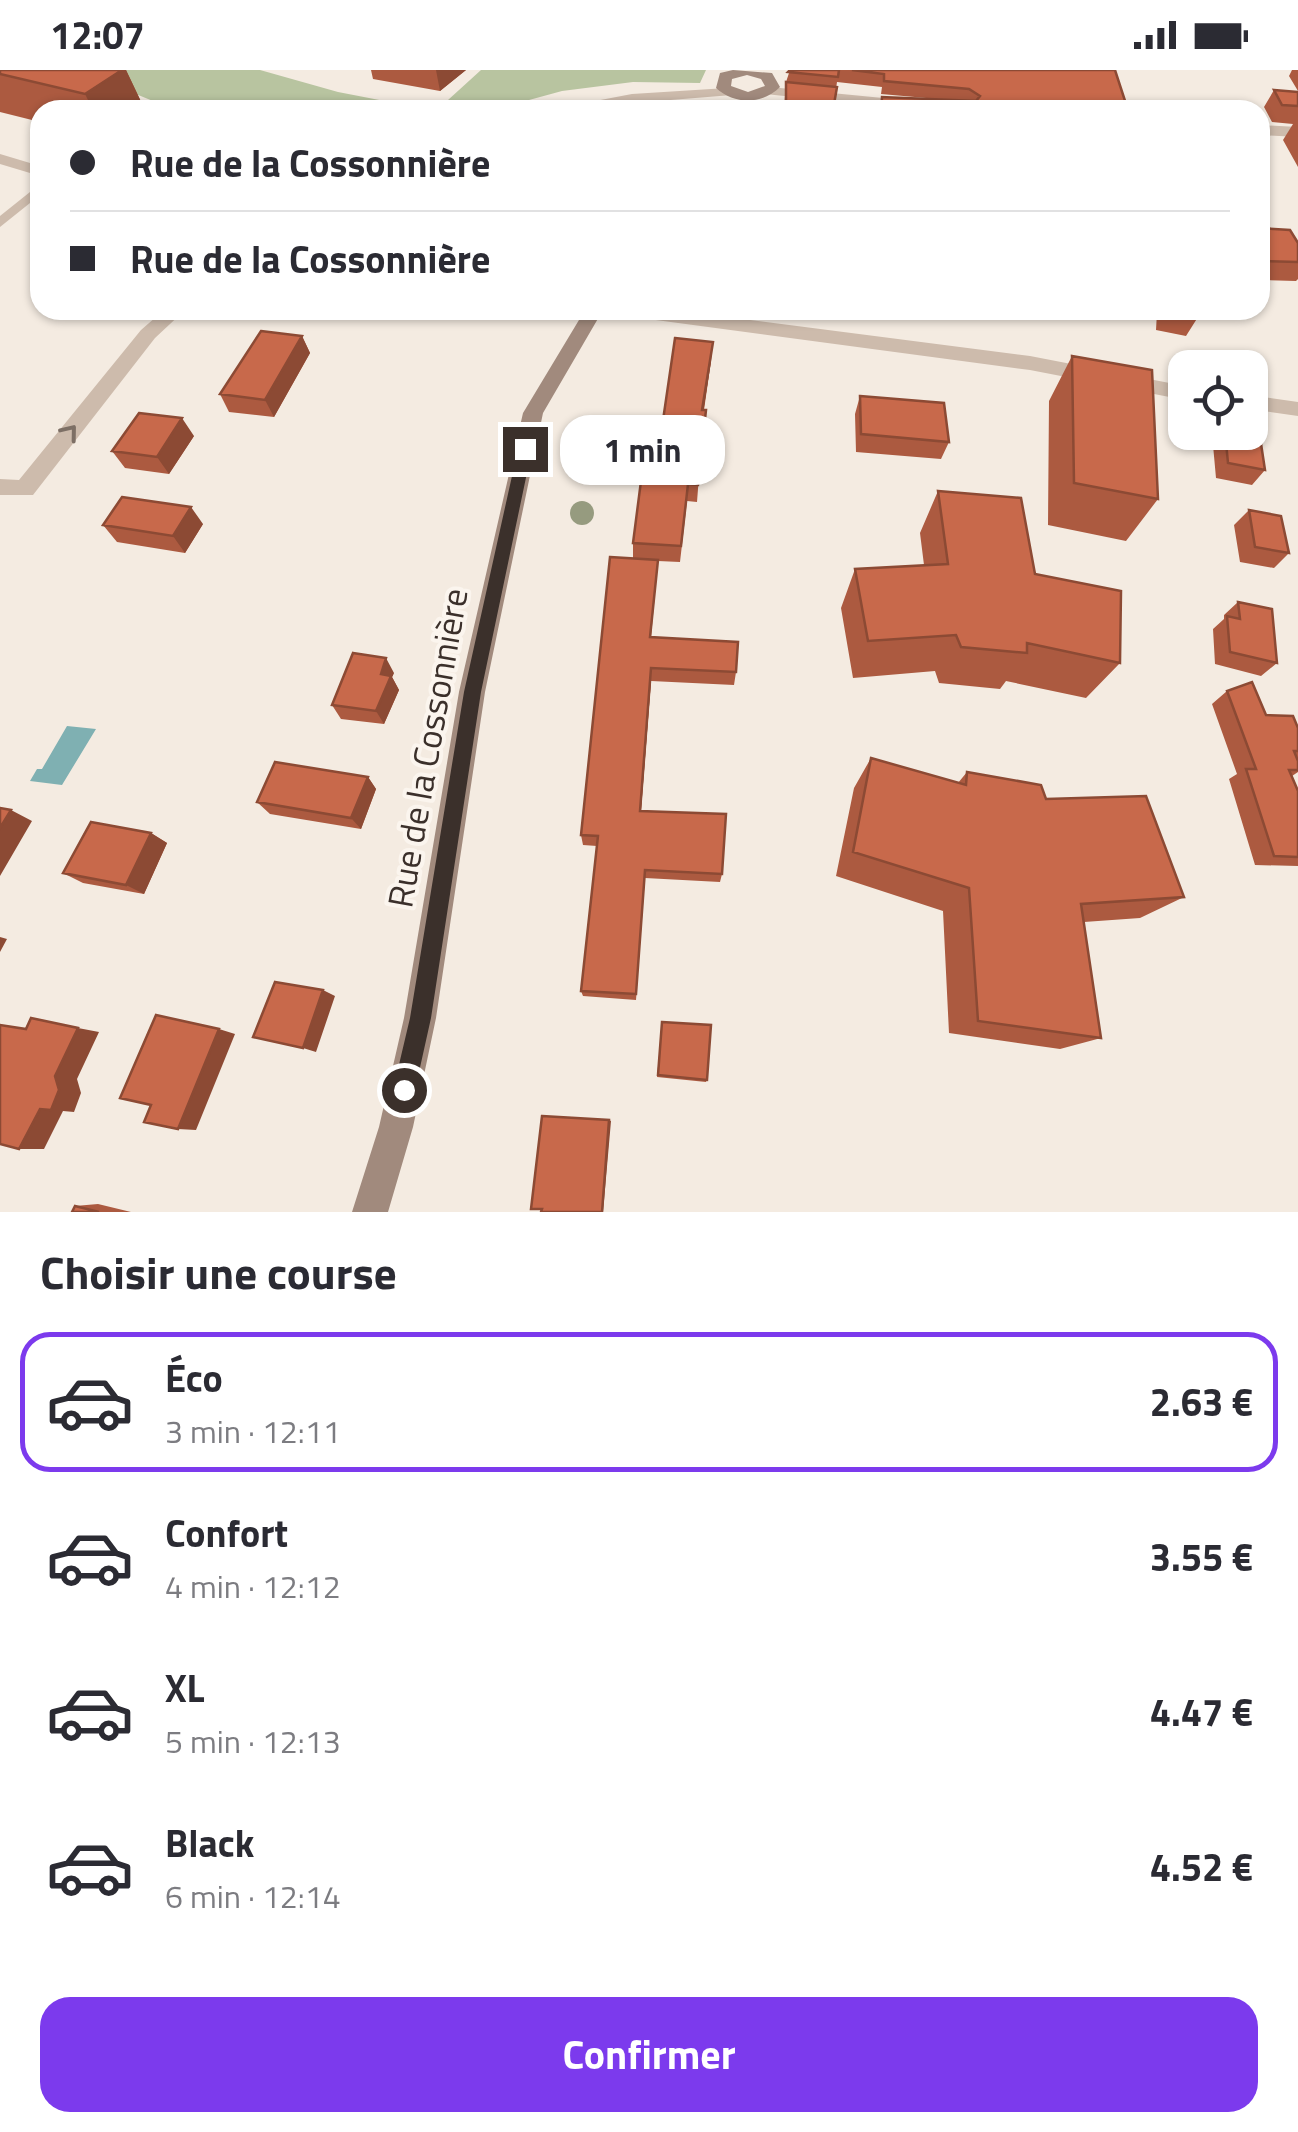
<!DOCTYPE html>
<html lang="fr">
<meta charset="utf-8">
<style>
:root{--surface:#fff;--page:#f2f2f3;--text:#2b2b33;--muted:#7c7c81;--line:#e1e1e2;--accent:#7c3aed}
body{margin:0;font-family:"Titillium Web",sans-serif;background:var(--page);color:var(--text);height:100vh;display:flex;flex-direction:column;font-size:38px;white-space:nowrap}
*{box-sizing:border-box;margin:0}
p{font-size:32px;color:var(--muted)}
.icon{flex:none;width:55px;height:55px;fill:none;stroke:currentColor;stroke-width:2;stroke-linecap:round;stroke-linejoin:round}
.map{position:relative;height:1142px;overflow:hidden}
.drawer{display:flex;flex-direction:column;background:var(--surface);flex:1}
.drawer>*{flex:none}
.banner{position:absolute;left:30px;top:30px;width:1240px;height:220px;border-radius:30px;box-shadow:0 2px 8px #0004;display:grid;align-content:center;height:220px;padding:0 40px;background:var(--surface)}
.controls{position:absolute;left:1168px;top:280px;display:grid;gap:20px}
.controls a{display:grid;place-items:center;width:100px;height:100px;border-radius:20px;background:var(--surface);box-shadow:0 2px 8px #0004;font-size:50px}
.end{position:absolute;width:45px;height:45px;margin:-22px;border:12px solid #3b302b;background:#fff;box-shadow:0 0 0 5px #fff}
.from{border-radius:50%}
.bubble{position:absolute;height:70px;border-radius:30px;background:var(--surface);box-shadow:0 2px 8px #0004;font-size:32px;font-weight:700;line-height:70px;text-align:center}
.banner b{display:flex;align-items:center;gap:35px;height:95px;font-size:38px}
.banner b+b{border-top:2px solid var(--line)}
.banner i{width:25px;height:25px;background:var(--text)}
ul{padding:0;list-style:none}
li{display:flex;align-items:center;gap:30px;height:140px;margin:0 20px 15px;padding:0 20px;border:5px solid transparent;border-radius:30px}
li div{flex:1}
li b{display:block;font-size:38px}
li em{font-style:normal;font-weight:700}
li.active{border-color:var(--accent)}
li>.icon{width:90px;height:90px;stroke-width:1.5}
h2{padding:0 40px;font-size:45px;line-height:120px}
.primary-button{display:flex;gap:20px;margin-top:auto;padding:20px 40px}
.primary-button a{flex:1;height:115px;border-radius:30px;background:var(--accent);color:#fff;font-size:40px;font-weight:700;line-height:115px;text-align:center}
.status{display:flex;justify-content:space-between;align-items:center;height:70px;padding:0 50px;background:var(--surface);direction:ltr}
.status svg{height:28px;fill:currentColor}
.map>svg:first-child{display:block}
</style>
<div class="status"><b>12:07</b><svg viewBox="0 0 49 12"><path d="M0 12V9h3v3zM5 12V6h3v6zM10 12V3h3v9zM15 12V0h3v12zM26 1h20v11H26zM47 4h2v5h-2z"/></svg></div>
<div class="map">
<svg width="1298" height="1142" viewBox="0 0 1298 1142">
<rect width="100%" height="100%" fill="#f4ebe1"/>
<!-- green -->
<path fill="#b8c4a0" d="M 4,0 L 260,0 L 338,22 L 431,40 L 175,40 L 126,20 Z
M 481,0 L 706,0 L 700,13 L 633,12 L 562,21 L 492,40 L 437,40 Z"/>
<!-- water -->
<path fill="#7fb0b2" d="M 67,656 L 96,659 L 62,715 L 30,711 L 37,699 L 42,699 Z"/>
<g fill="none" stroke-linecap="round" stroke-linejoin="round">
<!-- lane -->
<path fill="#cdbbac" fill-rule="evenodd" d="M 40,114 L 40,125 L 0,157 L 0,146 Z"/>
<!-- street -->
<path fill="#cdbbac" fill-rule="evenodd" d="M 770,17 L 965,36 L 972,40 L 919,40 L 765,24 L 763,21 Z
M 727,18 L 732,19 L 732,25 L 548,40 L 632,24 Z
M 1260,55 L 1298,57 L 1298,67 L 1260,65 Z
M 0,84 L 40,96 L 40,106 L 0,94 Z
M 164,240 L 185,240 L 155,268 L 33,425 L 0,425 L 0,409 L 19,410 L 141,260 Z
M 617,240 L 672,240 L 1030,286 L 1185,316 L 1185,330 L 1030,300 L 626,246 Z
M 1250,325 L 1298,332 L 1298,346 L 1250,339 Z"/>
<!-- secondary -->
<path fill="#a18a7d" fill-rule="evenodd" d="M 733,0 L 772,3 L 780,17 C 762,35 735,35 716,18 L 720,3 ZM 747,5 L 761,9 L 765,16 L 748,22 L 731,16 L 732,9 Z
M 585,240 L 603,240 L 543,343 L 485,622 L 436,948 L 413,1057 L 388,1142 L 352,1142 L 379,1057 L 404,948 L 459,622 L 523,343 Z"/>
</g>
<!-- trees -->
<g fill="#969b7f">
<circle cx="607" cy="391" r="12"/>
<circle cx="582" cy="443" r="12"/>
</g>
<!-- wall -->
<path fill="#ac5a40" d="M 0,0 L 126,0 L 145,40 L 40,40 L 40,52 L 0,42 Z
M 371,0 L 466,0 L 440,21 L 373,9 Z
M 790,0 L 1115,0 L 1128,40 L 880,40 L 882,27 L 926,28 L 881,24 L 882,17 L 837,12 L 833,40 L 784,40 L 786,12 Z
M 1292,0 L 1298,0 L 1298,21 L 1289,6 Z
M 1274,20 L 1298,22 L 1298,97 L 1283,70 L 1293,54 L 1272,52 L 1264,37 Z
M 1260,158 L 1298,173 L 1298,209 L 1296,211 L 1260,210 Z
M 1146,240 L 1198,240 L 1198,247 L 1186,266 L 1156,260 L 1157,242 Z
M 302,266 L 310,283 L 274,347 L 229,342 L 220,324 Z
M 1072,286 L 1158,429 L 1126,471 L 1048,455 L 1049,331 Z
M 711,291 L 704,340 L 697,432 L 687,431 L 680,492 L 658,491 L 651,567 L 736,602 L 734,615 L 651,611 L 641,741 L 722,804 L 720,812 L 645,808 L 636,930 L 583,926 L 581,921 L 597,776 L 583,775 L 581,765 L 633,488 L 633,473 L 654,412 Z
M 860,326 L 949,372 L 941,389 L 856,382 L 855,344 Z
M 1223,362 L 1236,362 L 1265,400 L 1252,415 L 1216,408 L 1213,375 Z
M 194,366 L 169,404 L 125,398 L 112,381 Z
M 938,421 L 1035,504 L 1120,593 L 1086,628 L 1006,611 L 1000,619 L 939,613 L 935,601 L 853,608 L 841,538 L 855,499 L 924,495 L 920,463 Z
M 1249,440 L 1289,483 L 1274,498 L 1240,492 L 1234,455 Z
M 203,454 L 185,483 L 117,472 L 103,455 Z
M 1238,532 L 1277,593 L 1261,606 L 1215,594 L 1213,559 L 1224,549 L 1224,545 Z
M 394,603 L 392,607 L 399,620 L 384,654 L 341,649 L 332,635 Z
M 1227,621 L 1266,645 L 1298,658 L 1298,702 L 1292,706 L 1298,721 L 1298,796 L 1255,795 L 1229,709 L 1237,704 L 1212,634 Z
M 871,688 L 958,713 L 967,702 L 1046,729 L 1184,827 L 1140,848 L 1084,852 L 1101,968 L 1060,979 L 949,963 L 943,841 L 836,806 L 854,718 Z
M 368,707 L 376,719 L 361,759 L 270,744 L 257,732 Z
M 151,763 L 167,773 L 144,824 L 83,813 L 63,803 Z
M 662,952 L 707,1010 L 706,1012 L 657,1007 Z
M 98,1134 L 131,1142 L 72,1142 L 75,1136 Z"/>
<!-- shaded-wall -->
<path fill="#8c4a34" d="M 122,0 L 126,0 L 145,40 L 93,40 L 85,24 Z
M 436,0 L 466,0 L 440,21 Z
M 302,266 L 310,283 L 274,347 L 265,330 Z
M 713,272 L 711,291 L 701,357 L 702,340 Z
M 182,348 L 194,366 L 169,404 L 157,387 Z
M 191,437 L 203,454 L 185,483 L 173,466 Z
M 386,588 L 394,603 L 392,607 L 399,620 L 384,654 L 376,641 L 381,604 Z
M 651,598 L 651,611 L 640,752 L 640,741 Z
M 368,707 L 376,719 L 361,759 L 351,748 Z
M 11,740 L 32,751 L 0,806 L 0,758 Z
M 151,763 L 167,773 L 144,824 L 126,815 Z
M 0,867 L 7,869 L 0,882 Z
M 323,920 L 335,926 L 316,982 L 303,978 Z
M 78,958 L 99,962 L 77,1009 L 81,1023 L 74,1042 L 63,1041 L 44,1079 L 19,1079 Z
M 219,959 L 235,964 L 196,1060 L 178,1059 Z
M 609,1050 L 611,1051 L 603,1142 L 602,1142 Z"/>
<!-- building -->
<path fill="#c8694b" stroke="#8c4a34" stroke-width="2.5" d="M 0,0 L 122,0 L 85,24 L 0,4 Z
M 790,0 L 839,0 L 838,7 L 788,2 Z
M 852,0 L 1115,0 L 1128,40 L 1009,40 L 942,35 L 942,40 L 881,40 L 882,27 L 976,31 L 980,26 L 969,19 L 884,11 L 884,4 Z
M 786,12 L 837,17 L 833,40 L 786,38 Z
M 1274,20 L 1298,22 L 1298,36 L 1282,35 Z
M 1260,158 L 1290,160 L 1298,173 L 1298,192 L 1264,191 L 1260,183 Z
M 1168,240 L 1198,240 L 1198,247 L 1168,241 Z
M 261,261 L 302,266 L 265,330 L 220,324 Z
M 675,268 L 713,272 L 702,340 L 706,340 L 698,415 L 688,414 L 681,476 L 633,473 L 641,411 L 654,412 Z
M 1072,286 L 1152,300 L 1158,429 L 1074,413 Z
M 860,326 L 944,333 L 949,372 L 861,364 Z
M 139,343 L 182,348 L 157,387 L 112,381 Z
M 1225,362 L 1236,362 L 1260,367 L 1265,400 L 1228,393 Z
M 938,421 L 1021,428 L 1035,504 L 1121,521 L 1120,593 L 1027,573 L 1027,583 L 961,577 L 956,565 L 868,571 L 855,499 L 948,494 Z
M 122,427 L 191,437 L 173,466 L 103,455 Z
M 1249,440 L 1281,446 L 1289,483 L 1255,477 Z
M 610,487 L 658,490 L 650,567 L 738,572 L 736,602 L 651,598 L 640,741 L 726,744 L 722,804 L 645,800 L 636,924 L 581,921 L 598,766 L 581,765 Z
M 1238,532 L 1272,539 L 1277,593 L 1230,582 L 1227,546 L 1240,549 Z
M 353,583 L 386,588 L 381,604 L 391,606 L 376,641 L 332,635 Z
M 1252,612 L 1266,645 L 1293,646 L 1298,658 L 1298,681 L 1294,681 L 1298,691 L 1298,700 L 1289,700 L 1298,721 L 1298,787 L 1274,786 L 1246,699 L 1256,699 L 1227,621 Z
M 871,688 L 966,715 L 967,702 L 1041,715 L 1046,729 L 1146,726 L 1184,827 L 1081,834 L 1101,968 L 978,951 L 969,818 L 853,782 Z
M 275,692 L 368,707 L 351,748 L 257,732 Z
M 0,738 L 11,740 L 0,758 Z
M 91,752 L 151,763 L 126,815 L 63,803 Z
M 275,912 L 323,920 L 303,978 L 253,967 Z
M 156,945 L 219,959 L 178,1059 L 144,1052 L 151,1035 L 120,1028 Z
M 31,948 L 78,958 L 55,1006 L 59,1020 L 51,1040 L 40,1039 L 19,1079 L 0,1074 L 0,955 L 26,959 Z
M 662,952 L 711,955 L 707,1010 L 658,1005 Z
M 542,1046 L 609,1050 L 602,1142 L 541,1142 L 542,1139 L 531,1139 Z
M 75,1136 L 99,1142 L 72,1142 Z"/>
<!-- one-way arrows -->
<defs><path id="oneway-chevron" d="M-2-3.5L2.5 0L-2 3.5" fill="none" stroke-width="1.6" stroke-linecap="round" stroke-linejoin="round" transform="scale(2.5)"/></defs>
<use stroke="#7d6f65" href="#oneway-chevron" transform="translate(70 362) rotate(-51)"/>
<!-- route -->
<path fill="#3b302b" d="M 525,374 L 532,379 L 481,622 L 431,948 L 415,1020 L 412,1028 L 404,1031 L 397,1028 L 393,1020 L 410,948 L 464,622 L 518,379 Z"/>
<g text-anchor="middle" stroke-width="8" stroke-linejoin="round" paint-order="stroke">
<!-- street labels -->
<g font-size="35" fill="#3b302b" stroke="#fbf5ee">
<text transform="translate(428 678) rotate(-80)" y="12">Rue de la Cossonnière</text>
</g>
</g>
</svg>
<div class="controls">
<a><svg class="icon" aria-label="locate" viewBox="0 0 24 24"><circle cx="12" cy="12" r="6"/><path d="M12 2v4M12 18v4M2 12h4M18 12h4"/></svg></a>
</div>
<i class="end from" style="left:404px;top:1020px"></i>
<i class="end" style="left:525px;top:379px"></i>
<div class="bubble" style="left:560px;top:345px;width:165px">1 min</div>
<div class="banner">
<b><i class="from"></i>Rue de la Cossonnière</b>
<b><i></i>Rue de la Cossonnière</b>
</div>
</div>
<section class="drawer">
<h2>Choisir une course</h2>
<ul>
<li class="active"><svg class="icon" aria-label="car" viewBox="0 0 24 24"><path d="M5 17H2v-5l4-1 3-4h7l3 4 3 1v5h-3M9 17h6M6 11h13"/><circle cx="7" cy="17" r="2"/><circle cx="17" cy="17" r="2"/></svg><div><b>Éco</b><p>3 min · 12:11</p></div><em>2.63 €</em></li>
<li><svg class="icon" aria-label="car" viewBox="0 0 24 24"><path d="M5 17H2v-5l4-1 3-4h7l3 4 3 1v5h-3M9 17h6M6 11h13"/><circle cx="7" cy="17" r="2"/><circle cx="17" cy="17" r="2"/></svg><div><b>Confort</b><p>4 min · 12:12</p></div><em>3.55 €</em></li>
<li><svg class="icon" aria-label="car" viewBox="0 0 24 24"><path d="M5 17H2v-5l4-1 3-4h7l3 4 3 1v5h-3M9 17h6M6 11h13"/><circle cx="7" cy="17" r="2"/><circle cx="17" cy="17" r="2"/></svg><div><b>XL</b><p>5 min · 12:13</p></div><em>4.47 €</em></li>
<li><svg class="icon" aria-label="car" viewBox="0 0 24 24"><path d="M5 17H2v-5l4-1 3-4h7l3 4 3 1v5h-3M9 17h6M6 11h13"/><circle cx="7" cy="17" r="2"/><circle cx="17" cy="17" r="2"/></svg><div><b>Black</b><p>6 min · 12:14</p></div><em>4.52 €</em></li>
</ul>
<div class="primary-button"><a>Confirmer</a></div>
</section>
